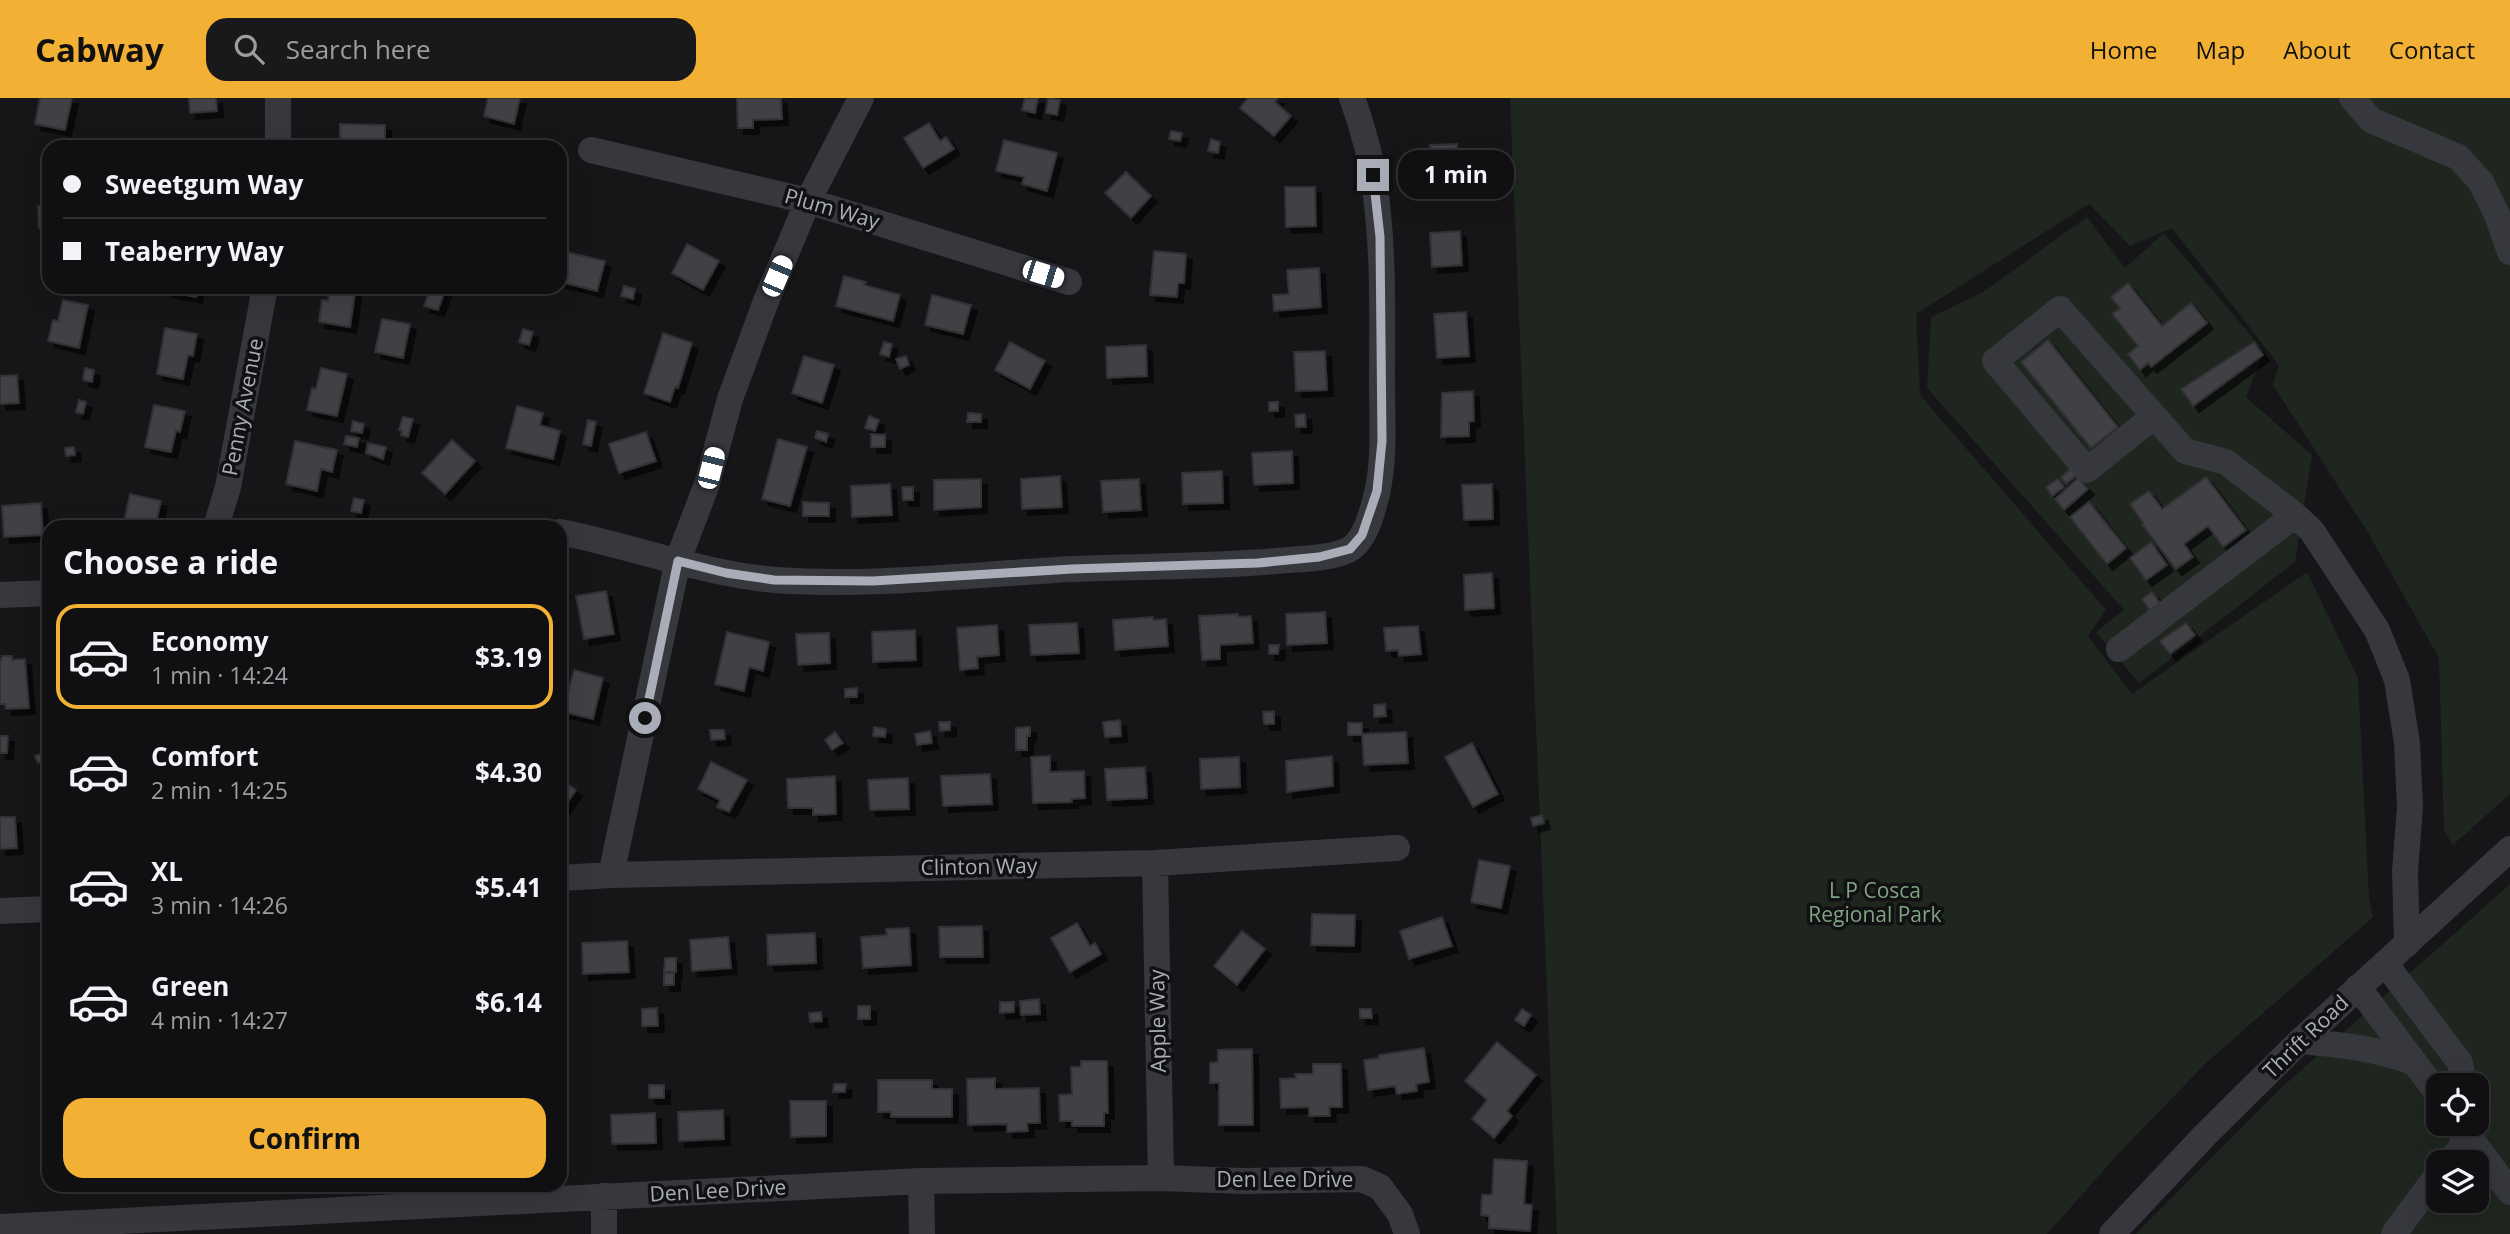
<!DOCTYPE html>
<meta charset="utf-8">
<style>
:root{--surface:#101012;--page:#19191b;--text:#f1f3f6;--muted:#9c9d9f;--line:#303032;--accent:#f2b134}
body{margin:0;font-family:"Open Sans",sans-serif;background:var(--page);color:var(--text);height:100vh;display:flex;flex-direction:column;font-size:26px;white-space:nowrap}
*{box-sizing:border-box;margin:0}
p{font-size:23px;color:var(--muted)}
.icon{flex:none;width:38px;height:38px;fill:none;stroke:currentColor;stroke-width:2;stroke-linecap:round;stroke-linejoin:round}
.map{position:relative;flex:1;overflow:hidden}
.sheet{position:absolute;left:42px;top:422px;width:525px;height:672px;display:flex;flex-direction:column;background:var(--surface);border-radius:21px;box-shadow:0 7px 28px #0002,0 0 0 2px var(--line)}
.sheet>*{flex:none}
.banner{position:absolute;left:42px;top:42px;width:525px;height:154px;border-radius:21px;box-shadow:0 7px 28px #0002,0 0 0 2px var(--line);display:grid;align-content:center;height:154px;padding:0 21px;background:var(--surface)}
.tools{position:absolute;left:2426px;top:975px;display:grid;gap:14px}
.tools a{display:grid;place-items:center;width:63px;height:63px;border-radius:14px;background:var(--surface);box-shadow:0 7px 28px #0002,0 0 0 2px var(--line);font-size:35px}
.end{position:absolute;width:32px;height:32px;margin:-16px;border:9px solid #a8adb8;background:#111;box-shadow:0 0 0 4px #111}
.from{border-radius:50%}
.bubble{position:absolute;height:49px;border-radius:21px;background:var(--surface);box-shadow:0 7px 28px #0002,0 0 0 2px var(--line);font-size:23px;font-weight:700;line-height:49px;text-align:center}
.car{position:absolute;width:21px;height:42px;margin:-21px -10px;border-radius:9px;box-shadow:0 0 5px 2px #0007;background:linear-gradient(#fff 24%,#345 0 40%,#fff 0 76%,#345 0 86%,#fff 0)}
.banner b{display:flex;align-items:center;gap:24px;height:66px;font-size:26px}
.banner b+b{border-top:2px solid var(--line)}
.banner i{width:18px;height:18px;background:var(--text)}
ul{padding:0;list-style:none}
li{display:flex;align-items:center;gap:21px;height:105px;margin:0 14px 10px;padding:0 7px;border:4px solid transparent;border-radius:21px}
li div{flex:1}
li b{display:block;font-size:26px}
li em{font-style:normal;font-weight:700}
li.on{border-color:var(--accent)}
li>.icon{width:63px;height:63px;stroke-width:1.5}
h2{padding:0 21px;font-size:32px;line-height:84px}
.action{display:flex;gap:14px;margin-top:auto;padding:14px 21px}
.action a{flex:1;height:80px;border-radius:21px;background:var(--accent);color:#111;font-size:28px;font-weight:700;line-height:80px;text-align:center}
header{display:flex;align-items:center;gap:42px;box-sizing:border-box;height:98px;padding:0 35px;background:var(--accent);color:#111}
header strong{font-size:33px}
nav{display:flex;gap:38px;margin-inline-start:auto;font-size:24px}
.search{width:490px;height:63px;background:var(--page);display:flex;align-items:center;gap:18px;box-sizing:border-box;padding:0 24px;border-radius:21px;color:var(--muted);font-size:26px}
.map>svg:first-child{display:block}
</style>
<header>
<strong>Cabway</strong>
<div class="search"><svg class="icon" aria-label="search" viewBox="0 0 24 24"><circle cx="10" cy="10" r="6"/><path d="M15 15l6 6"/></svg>Search here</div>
<nav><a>Home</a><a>Map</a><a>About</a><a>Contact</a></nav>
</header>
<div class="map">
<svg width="2510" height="1136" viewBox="0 0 2510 1136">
<defs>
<filter id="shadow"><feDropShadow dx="6" dy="6" stdDeviation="0" flood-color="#0009"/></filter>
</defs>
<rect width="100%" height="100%" fill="#161618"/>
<!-- green -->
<path fill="#1e261f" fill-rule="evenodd" d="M 1510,0 L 2510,0 L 2510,696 L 2453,747 L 2444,733 L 2439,560 L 2367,433 L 2273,287 L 2279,267 L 2172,130 L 2130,148 L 2089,106 L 1916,216 L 1920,297 L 2106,512 L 2088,538 L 2132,596 L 2307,474 L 2358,580 L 2369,800 L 2373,819 L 2207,964 L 2118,1056 L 2047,1136 L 1557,1136 Z
M 2087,119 L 2125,170 L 2164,135 L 2264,253 L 2246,299 L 2312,357 L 2295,464 L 2139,585 L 2096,534 L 2124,512 L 1927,290 L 1931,219 L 1983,194 Z
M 2510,786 L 2510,1136 L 2136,1136 L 2280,991 ZM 2438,987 L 2476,987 L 2476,1026 L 2438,1026 ZM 2438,1064 L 2476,1064 L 2476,1102 L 2438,1102 Z"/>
<!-- building -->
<path fill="#404145" stroke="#303034" stroke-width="2" filter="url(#shadow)" d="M 40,0 L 72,0 L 65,32 L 35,26 Z
M 189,0 L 216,0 L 217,13 L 190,15 Z
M 488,0 L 520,0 L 514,26 L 484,18 Z
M 737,0 L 781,0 L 782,21 L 753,22 L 753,30 L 738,30 Z
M 1025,0 L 1038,0 L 1035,15 L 1022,12 Z
M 1048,0 L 1060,2 L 1057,17 L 1046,15 Z
M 1248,0 L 1278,0 L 1275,4 L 1291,18 L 1274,38 L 1240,10 Z
M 929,25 L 940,43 L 946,39 L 954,51 L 923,70 L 904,40 Z
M 340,26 L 385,27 L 385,43 L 371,43 L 371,49 L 340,49 Z
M 1171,33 L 1182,35 L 1180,43 L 1169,41 Z
M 1211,41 L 1220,44 L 1218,55 L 1208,53 Z
M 1004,42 L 1057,55 L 1047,93 L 1022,86 L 1024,79 L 996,73 Z
M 1457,46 L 1459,89 L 1428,91 L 1427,69 L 1431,68 L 1430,47 Z
M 1126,74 L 1151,98 L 1131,120 L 1105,95 Z
M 42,86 L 49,86 L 49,129 L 39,130 L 38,108 L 43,108 Z
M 1285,89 L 1315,89 L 1316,128 L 1286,129 Z
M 1460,133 L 1462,167 L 1432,169 L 1430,135 Z
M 687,146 L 719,163 L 703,192 L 672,175 Z
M 1154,153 L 1186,156 L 1184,185 L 1178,185 L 1177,199 L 1150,197 Z
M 566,154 L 605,163 L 597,193 L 560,184 Z
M 1319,170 L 1321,209 L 1274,213 L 1273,197 L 1289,196 L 1287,172 Z
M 844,178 L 866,184 L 864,187 L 900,197 L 893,223 L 836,208 Z
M 2128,185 L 2162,228 L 2191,205 L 2207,225 L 2151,269 L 2148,265 L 2140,272 L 2128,256 L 2138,248 L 2112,216 L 2120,210 L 2111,199 Z
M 624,188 L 635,191 L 633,201 L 621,198 Z
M 167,189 L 198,189 L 196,199 L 166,193 Z
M 330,189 L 356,189 L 350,229 L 319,224 L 322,202 L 328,203 Z
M 431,189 L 445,193 L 438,212 L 424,208 Z
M 932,197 L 971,207 L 963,236 L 925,227 Z
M 63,202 L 88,207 L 79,250 L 48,243 L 53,222 L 58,223 Z
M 1466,214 L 1469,258 L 1437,260 L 1434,216 Z
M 382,221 L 410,226 L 403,260 L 375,254 Z
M 165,230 L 197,236 L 193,258 L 188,257 L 183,281 L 157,276 Z
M 523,231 L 533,234 L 529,247 L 519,244 Z
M 663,235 L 692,245 L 678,290 L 675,289 L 670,304 L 644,295 Z
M 2048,242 L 2118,329 L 2091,350 L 2021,264 Z
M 884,244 L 892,246 L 889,259 L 880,256 Z
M 1010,244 L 1045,263 L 1030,291 L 995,272 Z
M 2254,244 L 2263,257 L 2193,308 L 2181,291 Z
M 1146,247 L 1147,278 L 1107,280 L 1106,249 Z
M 1325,253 L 1327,292 L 1296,293 L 1294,254 Z
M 804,258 L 834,267 L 822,305 L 792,295 Z
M 906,258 L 909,267 L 900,271 L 896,261 Z
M 85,270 L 94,272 L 92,284 L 83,282 Z
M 321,270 L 347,276 L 337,318 L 307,312 L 312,290 L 316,291 Z
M 17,277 L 19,305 L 0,306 L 0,278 Z
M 1473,293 L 1474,323 L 1469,324 L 1469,338 L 1441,339 L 1442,295 Z
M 79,302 L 86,304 L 83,316 L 76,314 Z
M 1269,304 L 1278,304 L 1278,313 L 1269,313 Z
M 154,307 L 185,313 L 180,334 L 176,333 L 171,354 L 145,349 Z
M 517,308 L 543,315 L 540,327 L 560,333 L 553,361 L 506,350 Z
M 968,315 L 981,316 L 981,324 L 967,324 Z
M 1305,316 L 1306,329 L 1296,329 L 1295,317 Z
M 869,318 L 879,322 L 875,333 L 865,330 Z
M 403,319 L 413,321 L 408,339 L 401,337 L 402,333 L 399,332 Z
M 588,322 L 596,324 L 591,348 L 583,346 Z
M 353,323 L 364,326 L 362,335 L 351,333 Z
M 817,333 L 828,336 L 826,344 L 815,340 Z
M 646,334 L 656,363 L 619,375 L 609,346 Z
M 871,336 L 885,337 L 885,349 L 871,349 Z
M 346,338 L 359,340 L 357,349 L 344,346 Z
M 778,341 L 807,349 L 790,408 L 762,401 Z
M 452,342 L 475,363 L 445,396 L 422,375 Z
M 295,343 L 337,352 L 332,374 L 321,371 L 317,393 L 286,386 Z
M 368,345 L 386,349 L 383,361 L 366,355 Z
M 74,349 L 75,357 L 66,358 L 65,350 Z
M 1292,353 L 1293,385 L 1254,387 L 1252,355 Z
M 2072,370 L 2077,377 L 2066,386 L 2061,379 Z
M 1222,373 L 1223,405 L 1183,406 L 1182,375 Z
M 1060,378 L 1062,409 L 1022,411 L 1021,381 Z
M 2206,379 L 2246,432 L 2223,449 L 2208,428 L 2184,446 L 2193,459 L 2176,471 L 2142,426 L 2143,425 L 2130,406 L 2149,393 L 2162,411 Z
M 2078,380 L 2088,391 L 2064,412 L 2055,401 Z
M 981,381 L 981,409 L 934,412 L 934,382 Z
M 1139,381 L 1141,412 L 1103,414 L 1101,383 Z
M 2058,381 L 2064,389 L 2052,398 L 2046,389 Z
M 890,386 L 892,417 L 852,419 L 851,388 Z
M 1492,386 L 1493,421 L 1464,422 L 1462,387 Z
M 902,389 L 913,389 L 913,402 L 903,402 Z
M 130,396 L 161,403 L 155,429 L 123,429 Z
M 354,400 L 364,402 L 361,415 L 351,413 Z
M 803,404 L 829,405 L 829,418 L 803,418 Z
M 2089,404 L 2126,450 L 2107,466 L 2070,419 Z
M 41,405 L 43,437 L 4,439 L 2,408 Z
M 339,421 L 353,424 L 352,429 L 337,429 Z
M 2151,444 L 2167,467 L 2146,482 L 2130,460 Z
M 1492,475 L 1494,510 L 1465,512 L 1464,477 Z
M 606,493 L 614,536 L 584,541 L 576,498 Z
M 2152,494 L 2160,505 L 2150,512 L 2142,501 Z
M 1325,514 L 1327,545 L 1287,547 L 1286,516 Z
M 1238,516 L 1238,519 L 1251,518 L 1253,545 L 1220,547 L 1220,561 L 1202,562 L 1199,518 Z
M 1153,519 L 1153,522 L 1166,521 L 1168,548 L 1115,552 L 1113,522 Z
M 1077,525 L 1079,555 L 1031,557 L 1029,527 Z
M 2186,525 L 2195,537 L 2170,556 L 2160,543 Z
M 997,527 L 999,557 L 977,559 L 978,570 L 960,572 L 957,530 Z
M 1418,528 L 1421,556 L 1399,558 L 1398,552 L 1386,553 L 1384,530 Z
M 915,532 L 916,562 L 873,564 L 872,534 Z
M 727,534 L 769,544 L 763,573 L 749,569 L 744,593 L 715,586 Z
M 829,535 L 830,565 L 798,567 L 796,536 Z
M 1269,547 L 1279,547 L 1278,556 L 1269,556 Z
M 2,558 L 12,558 L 12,562 L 25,561 L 29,610 L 6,611 L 5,606 L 0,606 L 0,561 L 2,561 Z
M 574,572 L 603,580 L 593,621 L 563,614 Z
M 857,590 L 857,599 L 845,599 L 845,591 Z
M 1385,606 L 1386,618 L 1374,619 L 1374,607 Z
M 1274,613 L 1274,626 L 1264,626 L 1263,614 Z
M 1120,622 L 1121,638 L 1105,639 L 1103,624 Z
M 939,624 L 950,624 L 950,632 L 940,633 Z
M 1348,625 L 1362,625 L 1362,637 L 1348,637 Z
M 874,629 L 886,631 L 885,639 L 873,638 Z
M 1030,629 L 1030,638 L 1027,638 L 1027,652 L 1016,652 L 1016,630 Z
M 710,632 L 724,632 L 725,641 L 711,642 Z
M 930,633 L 932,645 L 917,647 L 915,636 Z
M 835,634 L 843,645 L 832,652 L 825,642 Z
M 1406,634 L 1408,665 L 1364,667 L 1362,636 Z
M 0,638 L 8,638 L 7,655 L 0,655 Z
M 1472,645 L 1498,696 L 1473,709 L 1445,659 Z
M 48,653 L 49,661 L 38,665 L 35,658 Z
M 1050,658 L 1050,674 L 1084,673 L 1085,700 L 1071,701 L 1072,704 L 1033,705 L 1031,659 Z
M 1332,658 L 1333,688 L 1287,694 L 1286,663 Z
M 1239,659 L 1240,689 L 1201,691 L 1200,661 Z
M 711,664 L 747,682 L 729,714 L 717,709 L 720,702 L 698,691 Z
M 1145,669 L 1147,700 L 1107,702 L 1105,671 Z
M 990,676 L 992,706 L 943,708 L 941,678 Z
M 835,678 L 836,716 L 813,717 L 813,710 L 788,710 L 787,681 Z
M 908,680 L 909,711 L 870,712 L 868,682 Z
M 560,681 L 576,692 L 560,715 Z
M 1542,717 L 1544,725 L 1533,728 L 1531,720 Z
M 0,719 L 15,719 L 17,750 L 0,751 Z
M 1479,762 L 1510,768 L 1501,810 L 1471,804 Z
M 1312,816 L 1355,817 L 1354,848 L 1311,847 Z
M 1442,819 L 1452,848 L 1409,861 L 1400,833 Z
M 1077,825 L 1090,848 L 1095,845 L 1101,856 L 1070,874 L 1051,840 Z
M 982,828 L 983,859 L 940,859 L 939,829 Z
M 909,830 L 911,867 L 863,870 L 861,839 L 887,837 L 886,831 Z
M 1242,833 L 1265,851 L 1237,887 L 1214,868 Z
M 815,835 L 816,865 L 768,867 L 767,837 Z
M 728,839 L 731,870 L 692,873 L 690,842 Z
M 627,843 L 629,874 L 583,876 L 582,845 Z
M 665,860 L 676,860 L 676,874 L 664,874 Z
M 664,875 L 674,875 L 674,887 L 664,887 Z
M 1039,901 L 1040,916 L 1021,917 L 1020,903 Z
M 1000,904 L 1014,904 L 1014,914 L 1000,915 Z
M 858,908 L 870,908 L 870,921 L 858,921 Z
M 657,910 L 658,928 L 642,928 L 642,911 Z
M 1360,911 L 1371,911 L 1372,920 L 1360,920 Z
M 1522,911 L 1531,917 L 1524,928 L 1515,922 Z
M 821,914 L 822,923 L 810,924 L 809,915 Z
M 1497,944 L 1536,977 L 1507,1013 L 1512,1018 L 1494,1040 L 1472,1021 L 1487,1002 L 1465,983 Z
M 1424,950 L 1429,984 L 1416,986 L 1417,993 L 1397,996 L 1395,988 L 1368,992 L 1364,962 L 1379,960 L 1379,957 Z
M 1252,951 L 1253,1027 L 1219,1027 L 1219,985 L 1210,985 L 1210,965 L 1218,964 L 1218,952 Z
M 1081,963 L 1107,963 L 1108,1015 L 1104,1015 L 1104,1028 L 1072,1028 L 1072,1023 L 1060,1023 L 1059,997 L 1072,996 L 1071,969 L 1081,969 Z
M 1313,966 L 1341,966 L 1342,1009 L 1329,1009 L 1330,1018 L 1309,1018 L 1309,1009 L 1281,1010 L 1280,981 L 1296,980 L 1295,976 L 1313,976 Z
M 995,980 L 995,991 L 1039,990 L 1040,1025 L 1027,1025 L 1028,1033 L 1007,1034 L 1007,1026 L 968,1027 L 967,981 Z
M 878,982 L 932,982 L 932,991 L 952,991 L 952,1019 L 891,1019 L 891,1014 L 878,1014 Z
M 834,986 L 846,986 L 845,994 L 833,994 Z
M 649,987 L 664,987 L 664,1000 L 649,1000 Z
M 790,1003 L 826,1003 L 826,1038 L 791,1039 Z
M 723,1012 L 724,1041 L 679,1043 L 678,1014 Z
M 655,1015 L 656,1045 L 612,1046 L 611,1017 Z
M 1494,1061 L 1527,1063 L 1524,1106 L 1532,1107 L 1530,1133 L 1489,1130 L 1489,1118 L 1481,1117 L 1482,1097 L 1492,1097 Z"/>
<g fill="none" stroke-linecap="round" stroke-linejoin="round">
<!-- minor -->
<path stroke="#37383d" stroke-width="26" d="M 278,0 L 278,49
M 2352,0 L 2371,22 L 2458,59 L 2481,84 L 2497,117 L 2510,154
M 591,52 L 808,103 L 1069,184
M 2295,417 L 2312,433 L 2377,532 L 2397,582 L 2407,645 L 2410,709 L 2405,773 L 2407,846
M 216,429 L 228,389 L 265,189
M 560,434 C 632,448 703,476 776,482 C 875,489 974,476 1073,471 C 1145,468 1217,469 1288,462 C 1305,461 1335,460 1350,451 C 1366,441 1373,412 1377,395 C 1385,361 1382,322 1382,287 C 1382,225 1384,160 1376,98 C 1372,64 1364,32 1352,0
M 0,497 L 49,495
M 2119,551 L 2295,417 L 2226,364 L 2185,353 L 2060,211 L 1995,263 L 2087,372 L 2154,318
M 1155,765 L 1161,1080
M 611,777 L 678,462 L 707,386 L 730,301 L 766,203 L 808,103 L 861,0
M 560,780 L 611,777 L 1155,765 L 1397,750
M 0,813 L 49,811
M 2385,865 L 2460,965 L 2464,987
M 2358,889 L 2438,996
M 2300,943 C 2340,947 2377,950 2415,965
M 2460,1026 L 2510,1094
M 2447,1064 L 2461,1051 L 2465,1026
M 921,1083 L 922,1136
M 0,1129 L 921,1083 L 1161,1080 L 1243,1083 L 1362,1081 L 1380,1089 L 1400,1116 L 1407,1136
M 604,1136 L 604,1098
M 2112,1136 L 2205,1037 L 2300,943 L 2510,751
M 2394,1136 L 2438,1076"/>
</g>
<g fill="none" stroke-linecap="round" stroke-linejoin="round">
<!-- route -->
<path stroke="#a8adb8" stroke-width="9" d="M 645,620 L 678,463 L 726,475 L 774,482 L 873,483 L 1072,471 L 1258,465 L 1319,459 L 1350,451 L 1362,437 L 1377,393 L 1382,343 L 1380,139 L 1373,77"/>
</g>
<g text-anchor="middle" stroke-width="7" stroke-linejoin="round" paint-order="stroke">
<!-- street labels -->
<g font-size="21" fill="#a8adb8" stroke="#111113">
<text transform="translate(832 111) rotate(16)" y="7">Plum Way</text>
<text transform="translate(243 309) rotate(-79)" y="7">Penny Avenue</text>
<text transform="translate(979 769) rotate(-1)" y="7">Clinton Way</text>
<text transform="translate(1158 923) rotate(-91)" y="7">Apple Way</text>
<text transform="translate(2306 939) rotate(-44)" y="7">Thrift Road</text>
<text x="1285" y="1089">Den Lee Drive</text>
<text transform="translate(718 1093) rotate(-3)" y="7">Den Lee Drive</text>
</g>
<!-- park labels -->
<g font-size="21" fill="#7fa381" stroke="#111113">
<text x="1875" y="800">L P Cosca<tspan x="1875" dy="24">Regional Park</tspan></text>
</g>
</g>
</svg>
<div class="tools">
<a><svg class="icon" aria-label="locate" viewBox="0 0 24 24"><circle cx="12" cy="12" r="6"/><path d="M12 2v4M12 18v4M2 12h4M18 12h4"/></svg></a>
<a><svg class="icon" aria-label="layers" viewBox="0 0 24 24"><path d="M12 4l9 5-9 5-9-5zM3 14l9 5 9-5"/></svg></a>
</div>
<i class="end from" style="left:645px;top:620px"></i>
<i class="end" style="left:1373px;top:77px"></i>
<div class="bubble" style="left:1398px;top:52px;width:116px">1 min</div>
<i class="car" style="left:1043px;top:176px;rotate:107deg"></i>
<i class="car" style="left:777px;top:178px;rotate:23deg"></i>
<i class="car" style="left:711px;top:370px;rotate:14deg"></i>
<div class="banner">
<b><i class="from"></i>Sweetgum Way</b>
<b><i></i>Teaberry Way</b>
</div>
<section class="sheet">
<h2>Choose a ride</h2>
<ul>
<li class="on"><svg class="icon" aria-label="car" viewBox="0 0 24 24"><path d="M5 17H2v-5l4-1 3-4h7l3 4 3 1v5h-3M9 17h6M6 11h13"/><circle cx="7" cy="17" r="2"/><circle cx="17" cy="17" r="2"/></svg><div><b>Economy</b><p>1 min · 14:24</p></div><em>$3.19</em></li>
<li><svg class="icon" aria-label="car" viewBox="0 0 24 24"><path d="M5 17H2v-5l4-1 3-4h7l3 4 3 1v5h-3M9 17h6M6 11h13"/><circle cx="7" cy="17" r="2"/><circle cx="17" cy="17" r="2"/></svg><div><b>Comfort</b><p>2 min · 14:25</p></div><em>$4.30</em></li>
<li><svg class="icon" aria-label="car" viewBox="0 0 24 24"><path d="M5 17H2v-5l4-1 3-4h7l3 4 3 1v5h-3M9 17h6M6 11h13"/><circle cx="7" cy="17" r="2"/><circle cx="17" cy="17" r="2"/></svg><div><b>XL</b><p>3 min · 14:26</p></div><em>$5.41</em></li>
<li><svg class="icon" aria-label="car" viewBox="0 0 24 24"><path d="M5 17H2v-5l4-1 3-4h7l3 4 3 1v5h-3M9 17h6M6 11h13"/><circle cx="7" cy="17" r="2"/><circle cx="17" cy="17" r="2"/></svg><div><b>Green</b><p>4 min · 14:27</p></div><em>$6.14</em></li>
</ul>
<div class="action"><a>Confirm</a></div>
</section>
</div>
